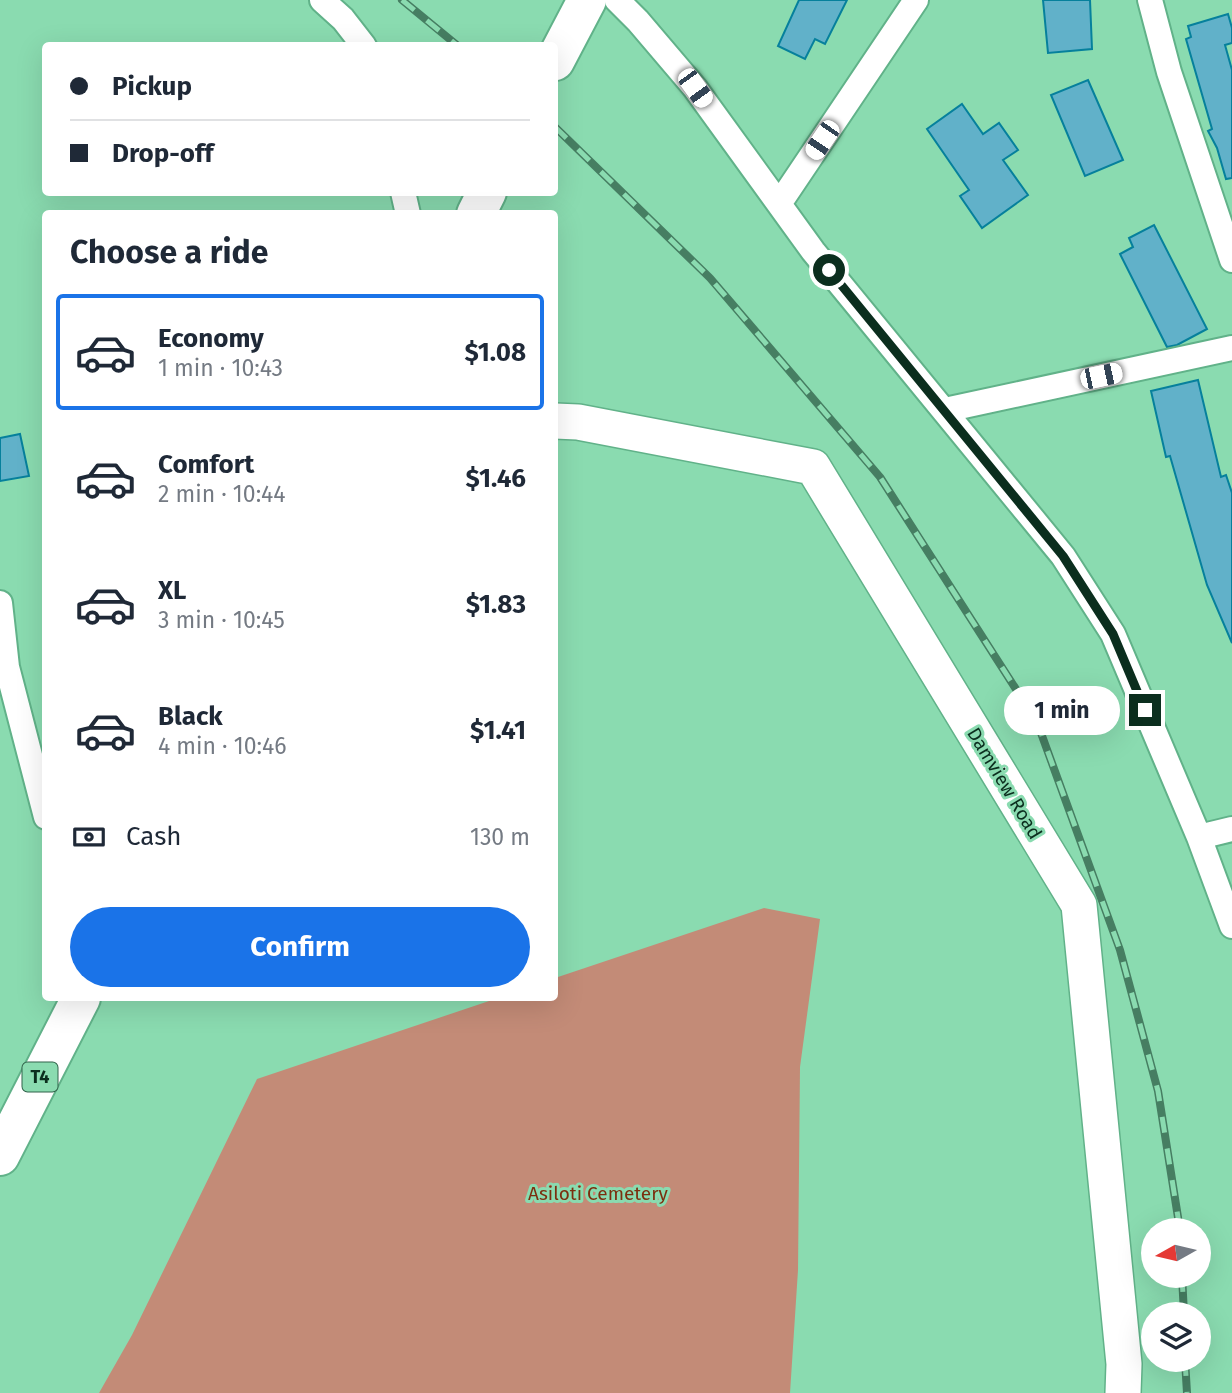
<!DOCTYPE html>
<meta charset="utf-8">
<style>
:root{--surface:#fff;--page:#f2f2f3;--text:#1f2937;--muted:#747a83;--line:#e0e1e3;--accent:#1a73e8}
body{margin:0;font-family:"Fira Sans",sans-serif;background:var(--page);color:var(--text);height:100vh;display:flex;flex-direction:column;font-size:26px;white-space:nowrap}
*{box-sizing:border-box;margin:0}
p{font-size:23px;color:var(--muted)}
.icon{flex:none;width:38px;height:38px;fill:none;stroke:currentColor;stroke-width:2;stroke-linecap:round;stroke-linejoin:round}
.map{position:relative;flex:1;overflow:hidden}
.panel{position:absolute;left:42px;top:210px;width:516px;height:791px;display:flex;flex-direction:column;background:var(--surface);border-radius:7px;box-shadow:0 7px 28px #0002}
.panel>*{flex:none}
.guide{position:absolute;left:42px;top:42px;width:516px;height:154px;border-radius:7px;box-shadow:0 7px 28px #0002;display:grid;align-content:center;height:154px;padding:0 28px;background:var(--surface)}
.needle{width:46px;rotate:262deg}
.tools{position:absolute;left:1141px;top:1218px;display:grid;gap:14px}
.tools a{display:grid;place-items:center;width:70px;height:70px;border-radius:50%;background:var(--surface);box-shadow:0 7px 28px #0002;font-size:35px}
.end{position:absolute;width:32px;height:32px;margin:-16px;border:9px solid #0b2e1e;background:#fff;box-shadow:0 0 0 4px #fff}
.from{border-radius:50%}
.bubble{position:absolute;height:49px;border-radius:24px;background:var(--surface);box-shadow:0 7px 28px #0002;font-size:23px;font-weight:700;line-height:49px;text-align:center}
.car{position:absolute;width:21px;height:42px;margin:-21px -10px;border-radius:9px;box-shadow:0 0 5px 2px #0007;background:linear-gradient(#fff 24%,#345 0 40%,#fff 0 76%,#345 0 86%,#fff 0)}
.guide b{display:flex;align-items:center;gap:24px;height:66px;font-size:26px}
.guide b+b{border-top:2px solid var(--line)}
.guide i{width:18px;height:18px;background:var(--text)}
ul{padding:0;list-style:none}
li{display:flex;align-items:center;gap:21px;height:116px;margin:0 14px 10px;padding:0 14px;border:4px solid transparent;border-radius:7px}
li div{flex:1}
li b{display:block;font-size:26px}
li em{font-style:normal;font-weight:700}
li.active{border-color:var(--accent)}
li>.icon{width:63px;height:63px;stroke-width:1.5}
h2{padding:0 28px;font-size:32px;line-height:84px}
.pay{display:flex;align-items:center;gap:18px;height:77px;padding:0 28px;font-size:26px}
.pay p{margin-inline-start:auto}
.action{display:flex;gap:14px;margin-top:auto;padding:14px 28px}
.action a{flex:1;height:80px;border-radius:42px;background:var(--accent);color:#fff;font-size:28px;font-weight:700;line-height:80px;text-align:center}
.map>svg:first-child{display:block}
</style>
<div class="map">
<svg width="1232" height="1393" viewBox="0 0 1232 1393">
<rect width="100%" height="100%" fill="#8adbb0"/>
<!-- green -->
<path fill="#c38b77" d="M 764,908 L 820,919 L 800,1067 L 798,1270 L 790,1393 L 99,1393 L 132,1335 L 257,1079 L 498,998 L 555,998 L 555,978 Z"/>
<!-- building -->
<path fill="#61b1c9" stroke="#06809c" stroke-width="2" d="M 799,0 L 847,0 L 825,44 L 815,39 L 805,59 L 778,46 Z
M 1043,0 L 1090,0 L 1092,49 L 1048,53 Z
M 1228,14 L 1232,28 L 1232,43 L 1225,45 L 1232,70 L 1232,178 L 1226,179 L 1217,148 L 1208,131 L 1212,129 L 1186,39 L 1191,37 L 1188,26 Z
M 1088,80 L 1123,160 L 1085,176 L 1051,95 Z
M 962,104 L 983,134 L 999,123 L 1018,150 L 1003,160 L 1028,195 L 982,228 L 960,196 L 969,190 L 927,129 Z
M 1154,225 L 1207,329 L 1177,345 L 1167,347 L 1120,254 L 1133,247 L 1129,238 Z
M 1198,380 L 1221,477 L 1226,475 L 1232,493 L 1232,643 L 1207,585 L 1170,456 L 1166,457 L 1151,391 Z
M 20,434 L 29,476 L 0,481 L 0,438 Z"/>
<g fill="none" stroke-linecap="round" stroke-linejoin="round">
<defs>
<path id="street" d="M 322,0 L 343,19 L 364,46
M 617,0 L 638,21 L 695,88 L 813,251 L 1063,556 L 1113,634 L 1199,837 L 1232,926
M 1150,0 L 1169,72 L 1232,260
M 403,192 L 408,214
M 779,204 L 916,0
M 945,410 L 1232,348
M 0,603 L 7,667 L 46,817
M 1199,837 L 1232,829"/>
<path id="secondary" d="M 555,421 L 578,422 L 813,467 L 1079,905 L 1124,1364 L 1123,1393"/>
<path id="highway" d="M 555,61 L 587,0
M 476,214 L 487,192
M 0,1156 L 81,998"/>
</defs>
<!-- street casing -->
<use href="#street" stroke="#61b289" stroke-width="28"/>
<!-- secondary casing -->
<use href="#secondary" stroke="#61b289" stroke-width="38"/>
<!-- highway casing -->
<use href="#highway" stroke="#61b289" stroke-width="42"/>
<!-- street -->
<use href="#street" stroke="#fff" stroke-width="24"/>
<!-- secondary -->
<use href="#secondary" stroke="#fff" stroke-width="35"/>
<!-- highway -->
<use href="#highway" stroke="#fff" stroke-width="38"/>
<defs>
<path id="rail" d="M 402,0 L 458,46
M 555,127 L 710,278 L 880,477 L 1037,722 L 1120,950 L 1158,1091 L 1180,1230
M 1182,1276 L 1184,1314
M 1185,1360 L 1187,1393"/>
</defs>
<!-- rail casing -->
<use href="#rail" stroke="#467e62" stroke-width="8"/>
<!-- rail -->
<use href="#rail" stroke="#8adbb0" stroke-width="5" stroke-dasharray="16" stroke-linecap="butt"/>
</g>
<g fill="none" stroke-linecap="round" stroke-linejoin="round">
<!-- route -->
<path stroke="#0b2e1e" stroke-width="9" d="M 829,270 L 1063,556 L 1113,634 L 1145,710"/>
</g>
<g text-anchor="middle" stroke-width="6" stroke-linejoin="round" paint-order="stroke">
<!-- shield labels -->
<rect fill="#8adbb0" stroke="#31624a" stroke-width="2" x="22.5" y="1062.5" width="35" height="29" rx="5"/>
<g font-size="18" font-weight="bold" fill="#0b2e1e">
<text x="40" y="1083">T4</text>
</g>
<!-- street labels -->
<g font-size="19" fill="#0b2e1e" stroke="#8adbb0">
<text transform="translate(1005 783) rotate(59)" y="7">Damview Road</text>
</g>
<!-- park labels -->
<g font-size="19" fill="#7b2e0e" stroke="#8adbb0">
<text x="598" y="1200">Asiloti Cemetery</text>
</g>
</g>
</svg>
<div class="tools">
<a><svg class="needle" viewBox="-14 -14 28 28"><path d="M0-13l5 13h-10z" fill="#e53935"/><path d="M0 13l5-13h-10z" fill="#747a83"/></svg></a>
<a><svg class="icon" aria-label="layers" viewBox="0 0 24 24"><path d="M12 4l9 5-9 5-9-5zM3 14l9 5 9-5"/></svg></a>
</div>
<i class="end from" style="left:829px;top:270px"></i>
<i class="end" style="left:1145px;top:710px"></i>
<div class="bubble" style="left:1004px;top:686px;width:116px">1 min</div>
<i class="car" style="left:695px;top:88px;rotate:144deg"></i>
<i class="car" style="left:822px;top:140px;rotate:214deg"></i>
<i class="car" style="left:1101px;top:376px;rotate:78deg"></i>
<div class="guide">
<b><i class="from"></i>Pickup</b>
<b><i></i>Drop-off</b>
</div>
<section class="panel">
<h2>Choose a ride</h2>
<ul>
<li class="active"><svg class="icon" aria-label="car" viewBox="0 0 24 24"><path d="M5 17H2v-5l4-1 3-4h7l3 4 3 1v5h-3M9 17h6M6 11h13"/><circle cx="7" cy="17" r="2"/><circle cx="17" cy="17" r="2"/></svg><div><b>Economy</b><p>1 min · 10:43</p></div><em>$1.08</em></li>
<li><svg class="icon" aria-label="car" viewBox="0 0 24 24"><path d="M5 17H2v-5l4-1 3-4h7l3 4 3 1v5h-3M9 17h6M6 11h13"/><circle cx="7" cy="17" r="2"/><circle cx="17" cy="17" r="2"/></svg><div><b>Comfort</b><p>2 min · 10:44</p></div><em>$1.46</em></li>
<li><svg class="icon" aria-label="car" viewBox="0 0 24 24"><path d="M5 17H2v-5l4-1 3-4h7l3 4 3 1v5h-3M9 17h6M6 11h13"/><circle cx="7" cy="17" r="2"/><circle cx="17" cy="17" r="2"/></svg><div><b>XL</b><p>3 min · 10:45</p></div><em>$1.83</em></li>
<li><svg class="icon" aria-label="car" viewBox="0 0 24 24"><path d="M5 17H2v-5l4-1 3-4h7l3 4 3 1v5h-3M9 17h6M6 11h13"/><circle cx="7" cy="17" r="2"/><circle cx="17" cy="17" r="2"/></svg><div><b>Black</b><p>4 min · 10:46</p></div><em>$1.41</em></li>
</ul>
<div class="pay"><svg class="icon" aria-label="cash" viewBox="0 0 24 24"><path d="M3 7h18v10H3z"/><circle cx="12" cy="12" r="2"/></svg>Cash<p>130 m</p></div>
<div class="action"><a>Confirm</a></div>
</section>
</div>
